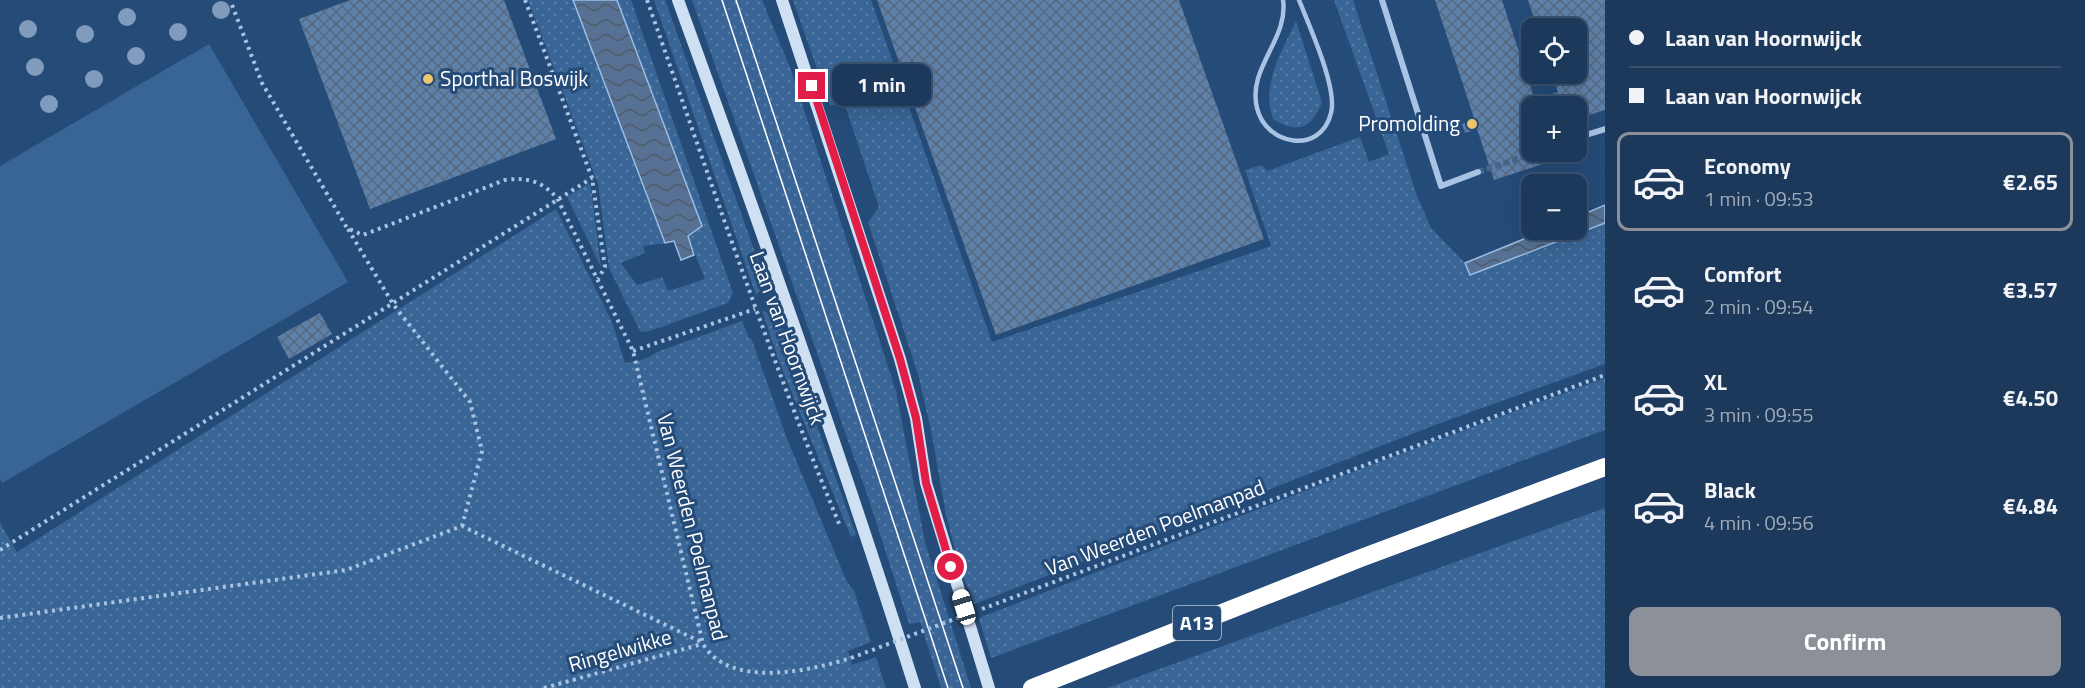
<!DOCTYPE html>
<meta charset="utf-8">
<style>
:root{--surface:#1c385a;--page:#294363;--text:#f1f3f6;--muted:#a0acbb;--line:#3a5270;--accent:#8c9099}
body{margin:0;font-family:"Titillium Web",sans-serif;background:var(--page);color:var(--text);height:100vh;display:flex;flex-direction:column;font-size:22px;white-space:nowrap}
*{box-sizing:border-box;margin:0}
p{font-size:20px;color:var(--muted)}
.icon{flex:none;width:33px;height:33px;fill:none;stroke:currentColor;stroke-width:2;stroke-linecap:round;stroke-linejoin:round}
.map{position:relative;flex:1;overflow:hidden}
.side{display:flex;flex-direction:column;background:var(--surface);width:480px}
.side>*{flex:none}
.hud{display:grid;align-content:center;height:132px;padding:0 24px;background:var(--surface)}
.controls{position:absolute;left:1521px;top:18px;display:grid;gap:12px}
.controls a{display:grid;place-items:center;width:66px;height:66px;border-radius:12px;background:var(--surface);box-shadow:0 6px 24px #0002,0 0 0 2px var(--line);font-size:30px}
.end{position:absolute;width:27px;height:27px;margin:-14px;border:8px solid #e11d48;background:#fff;box-shadow:0 0 0 3px #fff}
.from{border-radius:50%}
.bubble{position:absolute;height:42px;border-radius:12px;background:var(--surface);box-shadow:0 6px 24px #0002,0 0 0 2px var(--line);font-size:20px;font-weight:700;line-height:42px;text-align:center}
.car{position:absolute;width:18px;height:36px;margin:-18px -9px;border-radius:8px;box-shadow:0 0 4px 2px #0007;background:linear-gradient(#fff 24%,#345 0 40%,#fff 0 76%,#345 0 86%,#fff 0)}
.hud b{display:flex;align-items:center;gap:21px;height:57px;font-size:22px}
.hud b+b{border-top:2px solid var(--line)}
.hud i{width:15px;height:15px;background:var(--text)}
ul{padding:0;list-style:none}
li{display:flex;align-items:center;gap:18px;height:99px;margin:0 12px 9px;padding:0 12px;border:3px solid transparent;border-radius:12px}
li div{flex:1}
li b{display:block;font-size:22px}
li em{font-style:normal;font-weight:700}
li.current{border-color:var(--accent)}
li>.icon{width:54px;height:54px;stroke-width:1.5}
.button{display:flex;gap:12px;margin-top:auto;padding:12px 24px}
.button a{flex:1;height:69px;border-radius:12px;background:var(--accent);color:#fff;font-size:24px;font-weight:700;line-height:69px;text-align:center}
main{display:flex;flex:1;min-height:0}
.map>svg:first-child{display:block}
</style>
<main>
<div class="map">
<svg width="1605" height="688" viewBox="0 0 1605 688">
<defs>
<pattern id="grass-dots" width="8" height="8" patternUnits="userSpaceOnUse" patternTransform="scale(1.5)"><rect width="8" height="8" fill="#396596"/><path d="M2 2h.1M6 6h.1" fill="none" stroke="#577ca6" stroke-width="1.8" stroke-linecap="round"/></pattern>
<pattern id="water-waves" width="16" height="10" patternUnits="userSpaceOnUse" patternTransform="scale(1.5)"><rect width="16" height="10" fill="#567193"/><path d="M0 5q4-4 8 0t8 0" fill="none" stroke="#505b68"/></pattern>
<pattern id="building-cross-hatch" width="8" height="8" patternUnits="userSpaceOnUse" patternTransform="scale(1.5)"><rect width="8" height="8" fill="#5e81aa"/><path d="M0 0l8 8M0 8l8-8" fill="none" stroke="#566980"/></pattern>
</defs>
<rect width="100%" height="100%" fill="#254b78"/>
<!-- grass -->
<path fill="url(#grass-dots)" d="M 528,0 L 573,0 L 665,243 L 643,246 L 645,253 L 621,263 L 637,285 L 662,277 L 668,291 L 705,279 L 688,236 L 702,226 L 617,0 L 631,0 L 733,293 L 728,303 L 650,331 L 641,332 L 639,329 L 609,268 L 598,184 Z
M 654,0 L 665,0 L 766,283 L 756,295 Z
M 692,0 L 762,0 L 791,70 L 896,391 L 925,542 L 971,688 L 941,688 L 920,622 L 909,624 L 868,497 Z
M 793,0 L 871,0 L 992,342 L 1271,246 L 1245,170 L 1262,165 L 1267,171 L 1360,137 L 1369,162 L 1389,154 L 1334,0 L 1353,0 L 1417,196 L 1431,228 L 1465,263 L 1470,274 L 1605,223 L 1605,364 L 1435,425 L 974,604 L 959,565 L 946,515 L 931,430 L 918,374 L 868,222 L 879,207 L 844,102 L 830,106 Z
M 1296,21 L 1322,102 C 1312,129 1298,134 1273,119 C 1261,84 1281,53 1296,21 Z
M 589,183 L 591,188 L 601,267 L 567,197 Z
M 556,209 L 612,322 L 625,363 L 645,359 L 657,352 L 742,321 L 749,338 L 751,338 L 788,441 L 847,582 L 854,591 L 871,642 L 848,651 L 852,665 L 876,657 L 886,688 L 0,688 L 0,523 L 17,552 Z
M 762,311 L 777,314 L 856,535 L 851,537 L 780,364 Z
M 1605,378 L 1605,430 L 991,658 L 979,618 L 1379,462 Z
M 1605,508 L 1605,688 L 1107,688 Z"/>
<!-- garden -->
<path fill="#396596" d="M 209,44 L 348,282 L 2,483 L 0,479 L 0,166 Z"/>
<!-- water -->
<path fill="url(#water-waves)" stroke="#9cbee4" stroke-width="1.5" d="M 573,0 L 617,0 L 702,226 L 688,236 L 694,255 L 681,260 L 674,241 L 665,243 Z
M 1605,205 L 1605,223 L 1470,275 L 1465,263 L 1546,230 L 1576,230 L 1577,217 Z"/>
<!-- building -->
<path fill="url(#building-cross-hatch)" d="M 350,0 L 504,0 L 556,139 L 370,209 L 299,19 Z
M 877,0 L 1179,0 L 1264,239 L 996,335 Z
M 1435,0 L 1502,0 L 1535,100 L 1558,92 L 1552,74 L 1576,74 L 1576,28 L 1537,28 L 1528,0 L 1605,0 L 1605,110 L 1576,119 L 1576,106 L 1555,106 L 1554,104 L 1532,106 L 1532,152 L 1552,152 L 1555,160 L 1494,180 L 1477,129 L 1465,133 L 1462,124 L 1475,121 Z
M 320,313 L 332,334 L 289,359 L 277,337 Z"/>
<g fill="none" stroke-linecap="round" stroke-linejoin="round">
<!-- minor-tunnel -->
<path stroke="#46668c" stroke-width="6" stroke-dasharray="6 3" stroke-linecap="butt" d="M 1478,172 L 1538,152"/>
<!-- path -->
<path stroke="#a8c3e3" stroke-width="4" stroke-dasharray="3 4.5" stroke-linecap="butt" d="M 525,0 L 592,178 L 605,267 L 598,279
M 647,0 C 709,176 768,353 840,526
M 232,5 L 262,83 L 347,228 L 363,235 L 505,180 C 527,177 542,181 557,198 L 633,351 L 703,644 C 729,688 806,672 851,658
M 348,229 L 393,304 L 470,402 L 482,451 L 462,526
M 633,351 L 755,309
M 0,550 L 592,178
M 982,609 L 1605,375
M 0,618 L 346,570 L 462,526 L 703,643
M 544,688 L 702,644"/>
<!-- service -->
<path stroke="#a8c3e3" stroke-width="4.5" d="M 1283,0 C 1289,39 1247,68 1257,108 C 1266,146 1321,155 1331,113 C 1338,89 1309,25 1299,0"/>
<!-- minor -->
<path stroke="#a8c3e3" stroke-width="6" d="M 1382,0 L 1441,186 L 1478,172
M 1576,138 L 1605,129"/>
<!-- secondary -->
<path stroke="#d0e0f3" stroke-width="12" d="M 678,0 C 761,228 842,457 915,688
M 782,0 L 900,359 L 916,418 L 926,483 L 989,688"/>
<!-- motorway -->
<path stroke="#fff" stroke-width="18" d="M 1032,688 L 1361,558 L 1605,467"/>
<!-- tram -->
<path stroke="#fff" stroke-width="1.5" d="M 722,0 L 948,688
M 736,0 L 963,688"/>
<!-- path-bridge -->
<path stroke="#a8c3e3" stroke-width="4" stroke-dasharray="3 4.5" stroke-linecap="butt" d="M 851,658 L 976,611"/>
</g>
<!-- trees -->
<g fill="#809bbc">
<circle cx="221" cy="10" r="9"/>
<circle cx="127" cy="17" r="9"/>
<circle cx="28" cy="29" r="9"/>
<circle cx="178" cy="32" r="9"/>
<circle cx="85" cy="34" r="9"/>
<circle cx="136" cy="56" r="9"/>
<circle cx="35" cy="67" r="9"/>
<circle cx="94" cy="79" r="9"/>
<circle cx="49" cy="104" r="9"/>
</g>
<g fill="none" stroke-linecap="round" stroke-linejoin="round">
<!-- route -->
<path stroke="#e11d48" stroke-width="8" d="M 812,86 L 900,359 L 916,418 L 926,483 L 951,567"/>
</g>
<!-- markers -->
<g fill="#ecc66d" stroke="#254b78" stroke-width="2">
<circle cx="428" cy="79" r="6"/>
<circle cx="1472" cy="124" r="6"/>
</g>
<g text-anchor="middle" stroke-width="6" stroke-linejoin="round" paint-order="stroke">
<!-- shield labels -->
<rect fill="#254b78" stroke="#bec9d6" stroke-width="1.5" x="1173" y="606" width="48" height="34" rx="4.5"/>
<g font-size="20" font-weight="bold" fill="#fff">
<text x="1197" y="630">A13</text>
</g>
<!-- poi labels -->
<g font-size="21" fill="#fff" stroke="#254b78" text-anchor="start">
<text x="440" y="86">Sporthal Boswijk</text>
<text x="1460" y="131" text-anchor="end">Promolding</text>
</g>
<!-- street labels -->
<g font-size="21" fill="#fff" stroke="#254b78">
<text transform="translate(787 338) rotate(70)" y="7">Laan van Hoornwijck</text>
<text transform="translate(692 527) rotate(76)" y="7">Van Weerden Poelmanpad</text>
<text transform="translate(1155 528) rotate(-21)" y="7">Van Weerden Poelmanpad</text>
<text transform="translate(620 651) rotate(-16)" y="7">Ringelwikke</text>
</g>
</g>
</svg>
<div class="controls">
<a><svg class="icon" aria-label="locate" viewBox="0 0 24 24"><circle cx="12" cy="12" r="6"/><path d="M12 2v4M12 18v4M2 12h4M18 12h4"/></svg></a>
<a>+</a>
<a>−</a>
</div>
<i class="end from" style="left:951px;top:567px"></i>
<i class="end" style="left:812px;top:86px"></i>
<div class="bubble" style="left:832px;top:64px;width:99px">1 min</div>
<i class="car" style="left:964px;top:607px;rotate:343deg"></i>
</div>
<section class="side">
<div class="hud">
<b><i class="from"></i>Laan van Hoornwijck</b>
<b><i></i>Laan van Hoornwijck</b>
</div>
<ul>
<li class="current"><svg class="icon" aria-label="car" viewBox="0 0 24 24"><path d="M5 17H2v-5l4-1 3-4h7l3 4 3 1v5h-3M9 17h6M6 11h13"/><circle cx="7" cy="17" r="2"/><circle cx="17" cy="17" r="2"/></svg><div><b>Economy</b><p>1 min · 09:53</p></div><em>€2.65</em></li>
<li><svg class="icon" aria-label="car" viewBox="0 0 24 24"><path d="M5 17H2v-5l4-1 3-4h7l3 4 3 1v5h-3M9 17h6M6 11h13"/><circle cx="7" cy="17" r="2"/><circle cx="17" cy="17" r="2"/></svg><div><b>Comfort</b><p>2 min · 09:54</p></div><em>€3.57</em></li>
<li><svg class="icon" aria-label="car" viewBox="0 0 24 24"><path d="M5 17H2v-5l4-1 3-4h7l3 4 3 1v5h-3M9 17h6M6 11h13"/><circle cx="7" cy="17" r="2"/><circle cx="17" cy="17" r="2"/></svg><div><b>XL</b><p>3 min · 09:55</p></div><em>€4.50</em></li>
<li><svg class="icon" aria-label="car" viewBox="0 0 24 24"><path d="M5 17H2v-5l4-1 3-4h7l3 4 3 1v5h-3M9 17h6M6 11h13"/><circle cx="7" cy="17" r="2"/><circle cx="17" cy="17" r="2"/></svg><div><b>Black</b><p>4 min · 09:56</p></div><em>€4.84</em></li>
</ul>
<div class="button"><a>Confirm</a></div>
</section>
</main>
